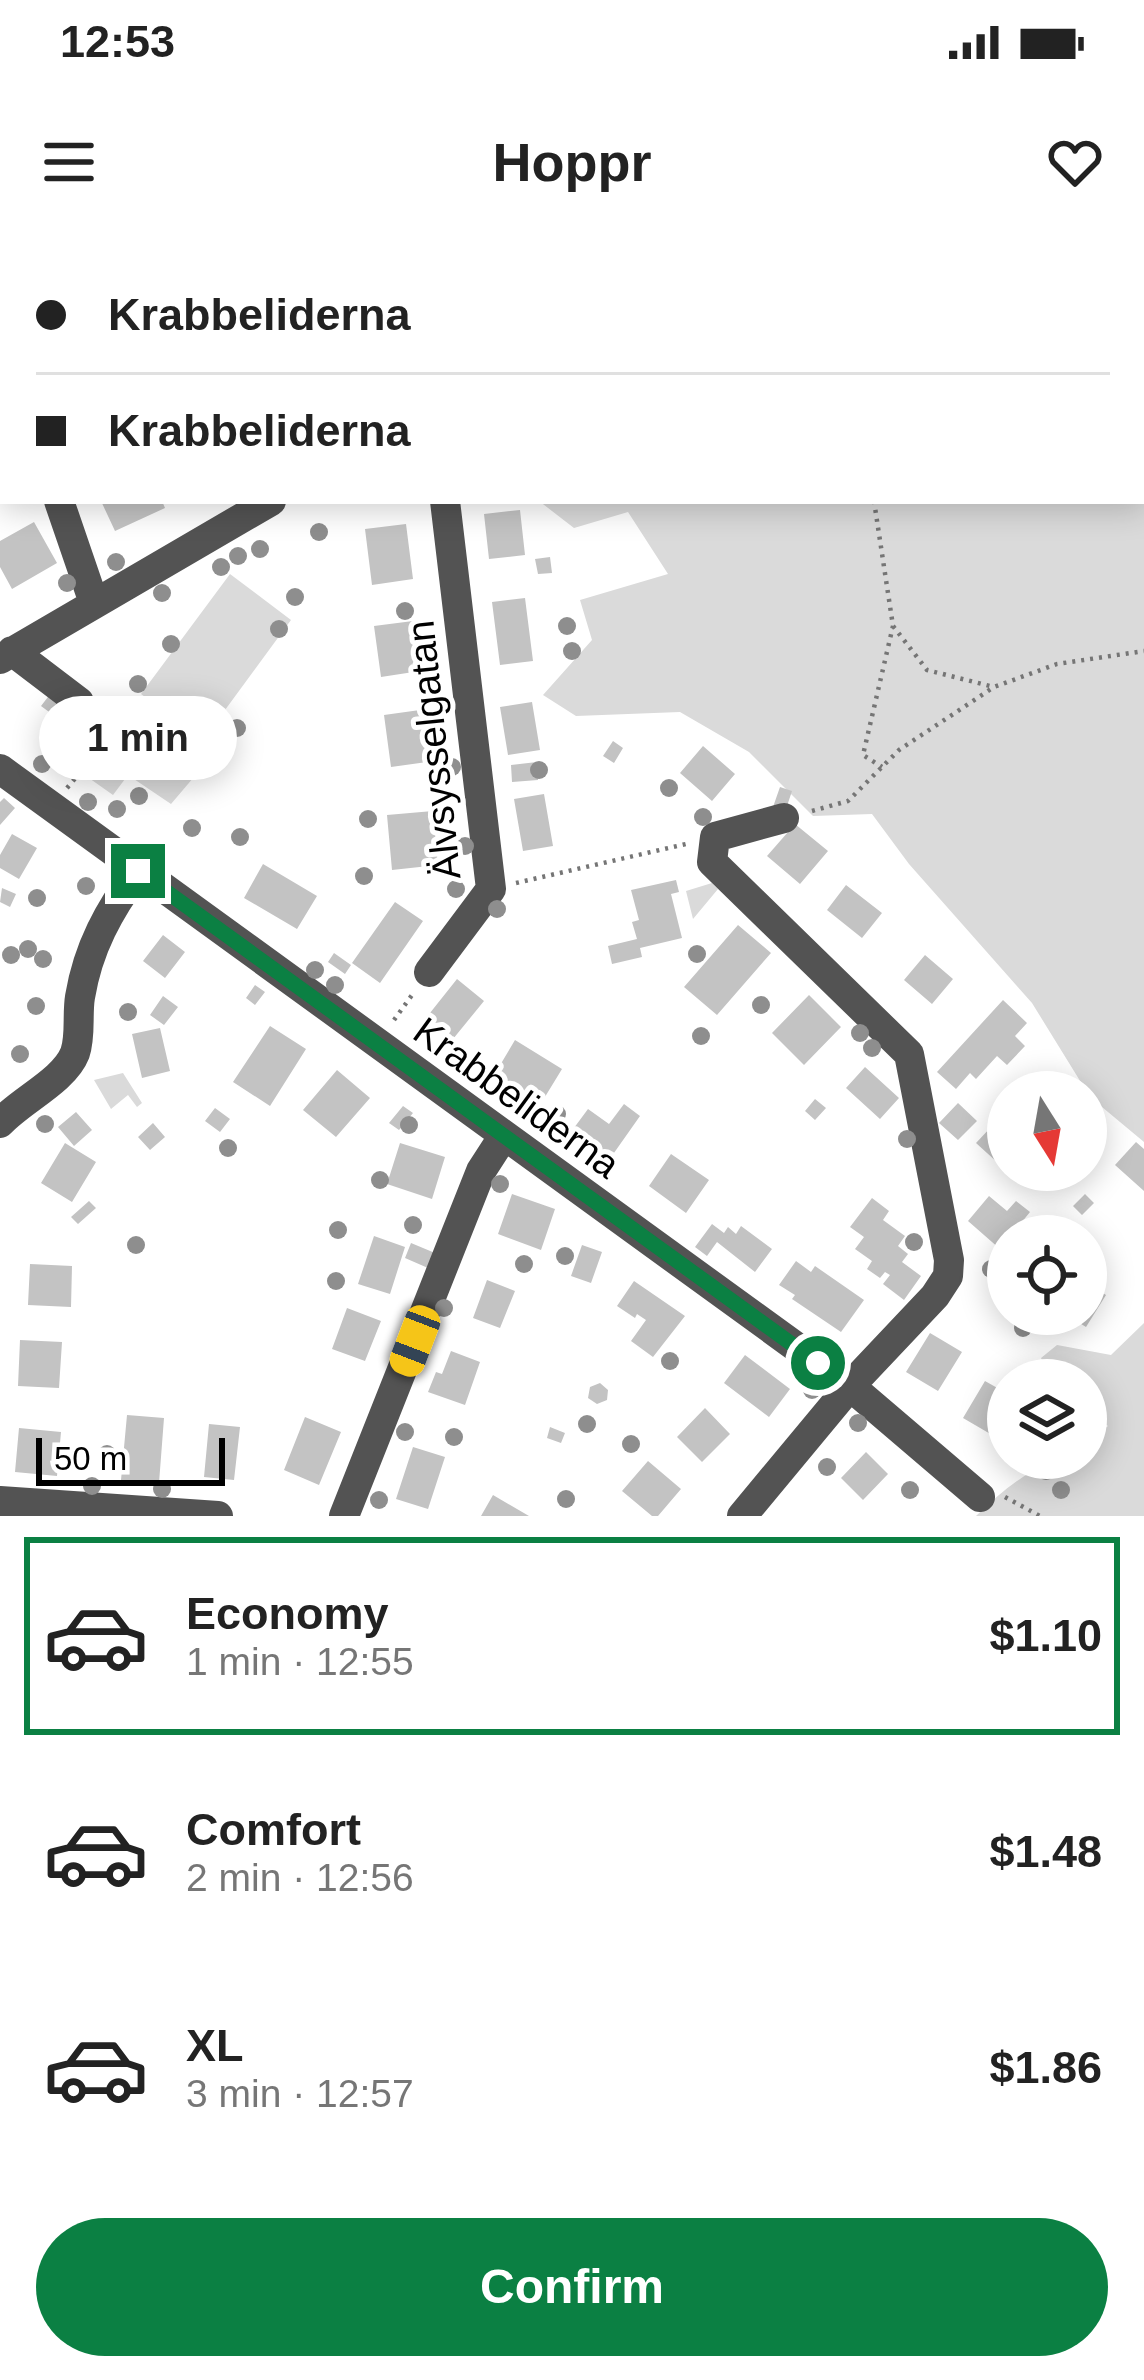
<!DOCTYPE html>
<meta charset="utf-8">
<style>
:root{--surface:#fff;--page:#f2f2f2;--text:#222;--muted:#767676;--line:#e0e0e0;--accent:#0b8043}
body{margin:0;font-family:Helvetica,sans-serif;background:var(--page);color:var(--text);height:100vh;display:flex;flex-direction:column;font-size:45px;white-space:nowrap}
*{box-sizing:border-box;margin:0}
p{font-size:39px;color:var(--muted)}
.icon{flex:none;width:66px;height:66px;fill:none;stroke:currentColor;stroke-width:2;stroke-linecap:round;stroke-linejoin:round}
.map{position:relative;height:1276px;overflow:hidden}
.side{display:flex;flex-direction:column;background:var(--surface);flex:1}
.side>*{flex:none}
.banner{position:absolute;left:0px;top:0px;width:1146px;height:264px;box-shadow:0 6px 30px #0003;display:grid;align-content:center;height:264px;padding:0 36px;background:var(--surface)}
.needle{width:78px;rotate:169deg}
.fabs{position:absolute;left:987px;top:831px;display:grid;gap:24px}
.fabs a{display:grid;place-items:center;width:120px;height:120px;border-radius:50%;background:var(--surface);box-shadow:0 6px 30px #0003;font-size:60px}
.scale{position:absolute;left:36px;bottom:30px;width:189px;box-sizing:border-box;padding-left:12px;border:6px solid #000;border-top:0;font-size:33px;line-height:42px;white-space:nowrap;color:#000;-webkit-text-stroke:9px #fff;paint-order:stroke}
.end{position:absolute;width:54px;height:54px;margin:-27px;border:15px solid #0b8043;background:#fff;box-shadow:0 0 0 6px #fff}
.from{border-radius:50%}
.bubble{position:absolute;height:84px;border-radius:42px;background:var(--surface);box-shadow:0 6px 30px #0003;font-size:39px;font-weight:600;line-height:84px;text-align:center}
.car{position:absolute;width:36px;height:72px;margin:-36px -18px;border-radius:15px;box-shadow:0 0 9px 3px #0007;background:linear-gradient(#f5c518 24%,#345 0 40%,#f5c518 0 76%,#345 0 86%,#f5c518 0)}
.banner b{display:flex;align-items:center;gap:42px;height:114px;font-size:45px}
.banner b+b{border-top:3px solid var(--line)}
.banner i{width:30px;height:30px;background:var(--text)}
ul{padding:21px 0 0;list-style:none}
li{display:flex;align-items:center;gap:36px;height:198px;margin:0 24px 18px;padding:0 12px;border:6px solid transparent;border-radius:0px}
li div{flex:1}
li b{display:block;font-size:45px}
li em{font-style:normal;font-weight:600}
li.selected{border-color:var(--accent)}
li>.icon{width:108px;height:108px;stroke-width:1.5}
.primary-button{display:flex;gap:24px;margin-top:auto;padding:24px 36px}
.primary-button a{flex:1;height:138px;border-radius:72px;background:var(--accent);color:#fff;font-size:48px;font-weight:600;line-height:138px;text-align:center}
.status{display:flex;justify-content:space-between;align-items:center;height:84px;padding:0 60px;background:var(--surface);direction:ltr}
.status svg{height:33px;fill:currentColor}
header{display:flex;justify-content:space-between;align-items:center;height:156px;padding:0 36px;background:var(--surface);font-size:54px;font-weight:600}
.map>svg:first-child{display:block}
</style>
<div class="status"><b>12:53</b><svg viewBox="0 0 49 12"><path d="M0 12V9h3v3zM5 12V6h3v6zM10 12V3h3v9zM15 12V0h3v12zM26 1h20v11H26zM47 4h2v5h-2z"/></svg></div>
<header><svg class="icon" aria-label="menu" viewBox="0 0 24 24"><path d="M4 6h16M4 12h16M4 18h16"/></svg>Hoppr<svg class="icon" aria-label="heart" viewBox="0 0 24 24"><path d="M12 20l-8-8c-3-5 5-10 8-4 3-6 11-1 8 4z"/></svg></header>
<div class="map">
<svg width="1144" height="1276" viewBox="0 0 1144 1276">
<rect width="100%" height="100%" fill="#fff"/>
<!-- green -->
<path fill="#dadada" d="M 521,0 L 1144,0 L 1144,902 L 1090,857 L 1032,763 L 909,624 L 872,574 L 813,576 L 749,512 L 680,472 L 576,476 L 543,455 L 592,400 L 580,360 L 668,334 L 628,272 L 574,288 L 539,261 L 1143,261 L 1143,3 L 520,3 Z
M 230,334 L 291,380 L 203,500 L 141,454 Z
M 108,460 L 205,524 L 171,564 L 128,535 L 113,555 L 62,519 Z
M 712,643 L 718,649 L 693,679 L 686,651 Z
M 123,833 L 142,863 L 137,867 L 128,855 L 111,869 L 94,840 Z
M 1144,1083 L 1144,1276 L 976,1276 C 1008,1245 1040,1218 1086,1218 L 1086,1202 L 1108,1186 L 1086,1170 L 1086,1140 L 1051,1140 L 1041,1118 L 1057,1105 L 1111,1115 Z"/>
<!-- building -->
<path fill="#c3c3c3" d="M 101,261 L 162,261 L 165,268 L 115,291 Z
M 520,270 L 525,315 L 489,319 L 484,274 Z
M 34,282 L 57,323 L 12,349 L 0,327 L 0,301 Z
M 406,284 L 413,339 L 372,345 L 365,289 Z
M 550,317 L 552,333 L 538,334 L 535,319 Z
M 525,358 L 533,421 L 500,425 L 492,362 Z
M 413,381 L 420,431 L 381,437 L 374,386 Z
M 51,453 L 70,467 L 60,480 L 41,466 Z
M 532,462 L 540,510 L 508,515 L 500,467 Z
M 420,470 L 427,522 L 391,527 L 384,475 Z
M 613,501 L 623,508 L 614,523 L 603,516 Z
M 703,506 L 735,534 L 712,561 L 680,533 Z
M 537,522 L 538,540 L 512,542 L 511,525 Z
M 780,547 L 792,551 L 785,572 L 773,567 Z
M 544,554 L 553,606 L 523,611 L 514,559 Z
M 4,558 L 15,568 L 0,585 L 0,562 Z
M 433,571 L 438,625 L 392,630 L 387,575 Z
M 795,584 L 828,611 L 800,644 L 767,616 Z
M 12,594 L 37,608 L 19,639 L 0,628 L 0,615 Z
M 263,624 L 317,656 L 297,689 L 244,658 Z
M 676,640 L 679,652 L 671,654 L 682,698 L 640,708 L 642,717 L 612,724 L 608,706 L 637,699 L 632,682 L 639,680 L 631,650 Z
M 846,645 L 882,673 L 862,698 L 827,670 Z
M 2,648 L 16,654 L 10,667 L 0,662 Z
M 395,662 L 423,681 L 380,743 L 352,723 Z
M 738,685 L 771,713 L 717,775 L 684,747 Z
M 163,695 L 185,712 L 165,738 L 143,721 Z
M 334,713 L 351,725 L 345,734 L 328,722 Z
M 925,715 L 953,739 L 932,764 L 904,740 Z
M 457,739 L 484,761 L 453,799 L 426,778 Z
M 255,745 L 265,752 L 255,765 L 246,758 Z
M 809,755 L 841,787 L 804,825 L 772,793 Z
M 163,756 L 178,767 L 164,785 L 150,775 Z
M 1003,760 L 1027,783 L 1015,796 L 1025,806 L 1007,825 L 997,816 L 976,839 L 970,833 L 956,849 L 937,832 Z
M 270,786 L 306,809 L 270,866 L 233,842 Z
M 160,788 L 170,831 L 142,838 L 132,794 Z
M 515,800 L 562,829 L 540,865 L 493,837 Z
M 865,827 L 899,858 L 880,879 L 846,848 Z
M 337,830 L 370,858 L 336,897 L 303,870 Z
M 815,859 L 826,868 L 815,880 L 805,871 Z
M 958,863 L 977,881 L 958,900 L 939,883 Z
M 624,864 L 640,876 L 609,920 L 571,892 L 588,869 L 609,884 Z
M 403,866 L 413,873 L 399,890 L 389,883 Z
M 215,868 L 230,879 L 220,892 L 205,881 Z
M 1008,869 L 1008,913 L 998,923 L 976,903 Z
M 76,872 L 92,890 L 74,906 L 58,887 Z
M 153,883 L 165,897 L 150,910 L 138,897 Z
M 1136,902 L 1144,909 L 1144,951 L 1115,925 Z
M 65,903 L 96,922 L 72,962 L 41,943 Z
M 400,903 L 445,917 L 432,959 L 387,944 Z
M 671,914 L 709,940 L 686,973 L 649,946 Z
M 512,954 L 555,969 L 541,1010 L 498,994 Z
M 1085,954 L 1094,963 L 1082,975 L 1073,966 Z
M 989,956 L 1007,971 L 1016,961 L 1030,972 L 1000,1009 L 968,981 Z
M 872,958 L 889,971 L 883,980 L 905,996 L 898,1006 L 908,1014 L 902,1022 L 921,1036 L 904,1060 L 883,1044 L 890,1035 L 885,1032 L 880,1038 L 867,1029 L 872,1021 L 855,1009 L 864,997 L 850,987 Z
M 89,961 L 96,968 L 78,984 L 71,977 Z
M 712,984 L 724,993 L 728,987 L 736,994 L 741,986 L 772,1009 L 755,1032 L 717,1002 L 707,1016 L 695,1007 Z
M 374,996 L 405,1007 L 390,1054 L 358,1044 Z
M 411,1003 L 435,1013 L 428,1028 L 405,1018 Z
M 582,1005 L 602,1012 L 591,1043 L 571,1036 Z
M 796,1021 L 811,1032 L 815,1026 L 864,1060 L 841,1092 L 792,1059 L 795,1055 L 779,1045 Z
M 30,1024 L 72,1026 L 71,1067 L 28,1065 Z
M 487,1040 L 515,1051 L 500,1088 L 473,1078 Z
M 634,1041 L 685,1076 L 653,1117 L 631,1101 L 646,1080 L 637,1074 L 635,1078 L 617,1066 Z
M 1086,1042 L 1106,1055 L 1086,1087 L 1065,1074 L 1086,1074 Z
M 347,1068 L 381,1081 L 365,1121 L 332,1109 Z
M 930,1093 L 962,1112 L 938,1151 L 906,1132 Z
M 20,1100 L 62,1102 L 59,1148 L 18,1146 Z
M 451,1111 L 480,1122 L 465,1165 L 428,1152 L 436,1132 L 442,1134 Z
M 745,1115 L 790,1149 L 769,1177 L 724,1143 Z
M 985,1141 L 1008,1154 L 1008,1184 L 999,1199 L 963,1178 Z
M 600,1143 L 608,1150 L 607,1160 L 597,1164 L 588,1158 L 590,1147 Z
M 705,1168 L 730,1194 L 702,1222 L 677,1197 Z
M 127,1175 L 164,1178 L 159,1243 L 121,1240 Z
M 305,1177 L 341,1192 L 319,1245 L 284,1230 Z
M 209,1184 L 240,1187 L 234,1240 L 204,1237 Z
M 550,1187 L 565,1193 L 561,1203 L 547,1198 Z
M 19,1188 L 61,1192 L 57,1236 L 15,1232 Z
M 413,1207 L 445,1217 L 428,1269 L 396,1259 Z
M 866,1212 L 888,1234 L 863,1260 L 841,1238 Z
M 648,1221 L 681,1249 L 658,1276 L 652,1276 L 622,1251 Z
M 493,1255 L 529,1276 L 481,1276 Z"/>
<g fill="none" stroke-linecap="round" stroke-linejoin="round">
<!-- path -->
<path stroke="#757575" stroke-width="4.5" stroke-dasharray="3 6" stroke-linecap="butt" d="M 786,3 L 786,0
M 855,3 L 884,0
M 920,3 L 921,0
M 874,261 L 893,386 L 863,515 L 882,527
M 893,386 L 927,430 L 994,447
M 67,548 L 114,493 L 101,481
M 812,571 L 848,561 L 899,510 L 994,447 L 1057,424 L 1144,411
M 516,643 L 686,604
M 394,780 L 412,755
M 1005,1257 L 1040,1276"/>
<!-- minor -->
<path stroke="#535353" stroke-width="30" d="M 97,3 L 101,0
M 393,3 L 393,0
M 0,64 L 3,62
M 0,86 L 3,95
M 59,261 L 94,363
M 12,411 L 79,462
M 0,419 L 271,261
M 0,529 L 850,1146 L 980,1257
M 429,732 L 491,649 L 445,261
M 0,883 C 21,860 64,841 75,813 C 81,796 77,775 80,757 C 88,708 109,670 138,631
M 0,1261 L 218,1276
M 344,1276 L 481,931 L 503,897
M 742,1276 L 850,1146 L 935,1056 L 948,1036 L 949,1020 L 909,814 L 712,622 L 715,597 L 784,578"/>
</g>
<!-- trees -->
<g fill="#8e8e8e">
<circle cx="319" cy="292" r="9"/>
<circle cx="260" cy="309" r="9"/>
<circle cx="238" cy="316" r="9"/>
<circle cx="116" cy="322" r="9"/>
<circle cx="221" cy="327" r="9"/>
<circle cx="67" cy="343" r="9"/>
<circle cx="162" cy="353" r="9"/>
<circle cx="295" cy="357" r="9"/>
<circle cx="405" cy="371" r="9"/>
<circle cx="567" cy="386" r="9"/>
<circle cx="279" cy="389" r="9"/>
<circle cx="171" cy="404" r="9"/>
<circle cx="572" cy="411" r="9"/>
<circle cx="138" cy="444" r="9"/>
<circle cx="237" cy="488" r="9"/>
<circle cx="168" cy="491" r="9"/>
<circle cx="200" cy="504" r="9"/>
<circle cx="42" cy="524" r="9"/>
<circle cx="452" cy="527" r="9"/>
<circle cx="539" cy="530" r="9"/>
<circle cx="669" cy="548" r="9"/>
<circle cx="139" cy="556" r="9"/>
<circle cx="88" cy="562" r="9"/>
<circle cx="117" cy="569" r="9"/>
<circle cx="703" cy="577" r="9"/>
<circle cx="368" cy="579" r="9"/>
<circle cx="192" cy="588" r="9"/>
<circle cx="240" cy="597" r="9"/>
<circle cx="465" cy="606" r="9"/>
<circle cx="364" cy="636" r="9"/>
<circle cx="86" cy="646" r="9"/>
<circle cx="456" cy="649" r="9"/>
<circle cx="37" cy="658" r="9"/>
<circle cx="497" cy="669" r="9"/>
<circle cx="28" cy="709" r="9"/>
<circle cx="697" cy="714" r="9"/>
<circle cx="11" cy="715" r="9"/>
<circle cx="43" cy="719" r="9"/>
<circle cx="315" cy="730" r="9"/>
<circle cx="335" cy="745" r="9"/>
<circle cx="761" cy="765" r="9"/>
<circle cx="36" cy="766" r="9"/>
<circle cx="128" cy="772" r="9"/>
<circle cx="860" cy="793" r="9"/>
<circle cx="701" cy="796" r="9"/>
<circle cx="872" cy="808" r="9"/>
<circle cx="20" cy="814" r="9"/>
<circle cx="557" cy="874" r="9"/>
<circle cx="45" cy="884" r="9"/>
<circle cx="409" cy="885" r="9"/>
<circle cx="907" cy="899" r="9"/>
<circle cx="228" cy="908" r="9"/>
<circle cx="380" cy="940" r="9"/>
<circle cx="500" cy="944" r="9"/>
<circle cx="413" cy="985" r="9"/>
<circle cx="338" cy="990" r="9"/>
<circle cx="914" cy="1002" r="9"/>
<circle cx="136" cy="1005" r="9"/>
<circle cx="565" cy="1016" r="9"/>
<circle cx="524" cy="1024" r="9"/>
<circle cx="991" cy="1029" r="9"/>
<circle cx="336" cy="1041" r="9"/>
<circle cx="444" cy="1068" r="9"/>
<circle cx="1023" cy="1088" r="9"/>
<circle cx="670" cy="1121" r="9"/>
<circle cx="812" cy="1150" r="9"/>
<circle cx="858" cy="1183" r="9"/>
<circle cx="587" cy="1184" r="9"/>
<circle cx="405" cy="1192" r="9"/>
<circle cx="454" cy="1197" r="9"/>
<circle cx="631" cy="1204" r="9"/>
<circle cx="107" cy="1214" r="9"/>
<circle cx="827" cy="1227" r="9"/>
<circle cx="1046" cy="1231" r="9"/>
<circle cx="92" cy="1246" r="9"/>
<circle cx="162" cy="1249" r="9"/>
<circle cx="910" cy="1250" r="9"/>
<circle cx="1061" cy="1250" r="9"/>
<circle cx="566" cy="1259" r="9"/>
<circle cx="379" cy="1260" r="9"/>
</g>
<g fill="none" stroke-linecap="round" stroke-linejoin="round">
<!-- route -->
<path stroke="#0b8043" stroke-width="15" d="M 138,631 L 818,1123"/>
</g>
<g text-anchor="middle" stroke-width="10" stroke-linejoin="round" paint-order="stroke">
<!-- street labels -->
<g font-size="39" fill="#000" stroke="#fff">
<text transform="translate(433 510) rotate(-96)" y="14">Älvsysselgatan</text>
<text transform="translate(517 857) rotate(36)" y="14">Krabbeliderna</text>
</g>
</g>
</svg>
<div class="fabs">
<a><svg class="needle" viewBox="-14 -14 28 28"><path d="M0-13l5 13h-10z" fill="#e53935"/><path d="M0 13l5-13h-10z" fill="#767676"/></svg></a>
<a><svg class="icon" aria-label="locate" viewBox="0 0 24 24"><circle cx="12" cy="12" r="6"/><path d="M12 2v4M12 18v4M2 12h4M18 12h4"/></svg></a>
<a><svg class="icon" aria-label="layers" viewBox="0 0 24 24"><path d="M12 4l9 5-9 5-9-5zM3 14l9 5 9-5"/></svg></a>
</div>
<div class="scale">50 m</div>
<i class="end from" style="left:818px;top:1123px"></i>
<i class="end" style="left:138px;top:631px"></i>
<div class="bubble" style="left:39px;top:456px;width:198px">1 min</div>
<i class="car" style="left:415px;top:1101px;rotate:201deg"></i>
<div class="banner">
<b><i class="from"></i>Krabbeliderna</b>
<b><i></i>Krabbeliderna</b>
</div>
</div>
<section class="side">
<ul>
<li class="selected"><svg class="icon" aria-label="car" viewBox="0 0 24 24"><path d="M5 17H2v-5l4-1 3-4h7l3 4 3 1v5h-3M9 17h6M6 11h13"/><circle cx="7" cy="17" r="2"/><circle cx="17" cy="17" r="2"/></svg><div><b>Economy</b><p>1 min · 12:55</p></div><em>$1.10</em></li>
<li><svg class="icon" aria-label="car" viewBox="0 0 24 24"><path d="M5 17H2v-5l4-1 3-4h7l3 4 3 1v5h-3M9 17h6M6 11h13"/><circle cx="7" cy="17" r="2"/><circle cx="17" cy="17" r="2"/></svg><div><b>Comfort</b><p>2 min · 12:56</p></div><em>$1.48</em></li>
<li><svg class="icon" aria-label="car" viewBox="0 0 24 24"><path d="M5 17H2v-5l4-1 3-4h7l3 4 3 1v5h-3M9 17h6M6 11h13"/><circle cx="7" cy="17" r="2"/><circle cx="17" cy="17" r="2"/></svg><div><b>XL</b><p>3 min · 12:57</p></div><em>$1.86</em></li>
</ul>
<div class="primary-button"><a>Confirm</a></div>
</section>
